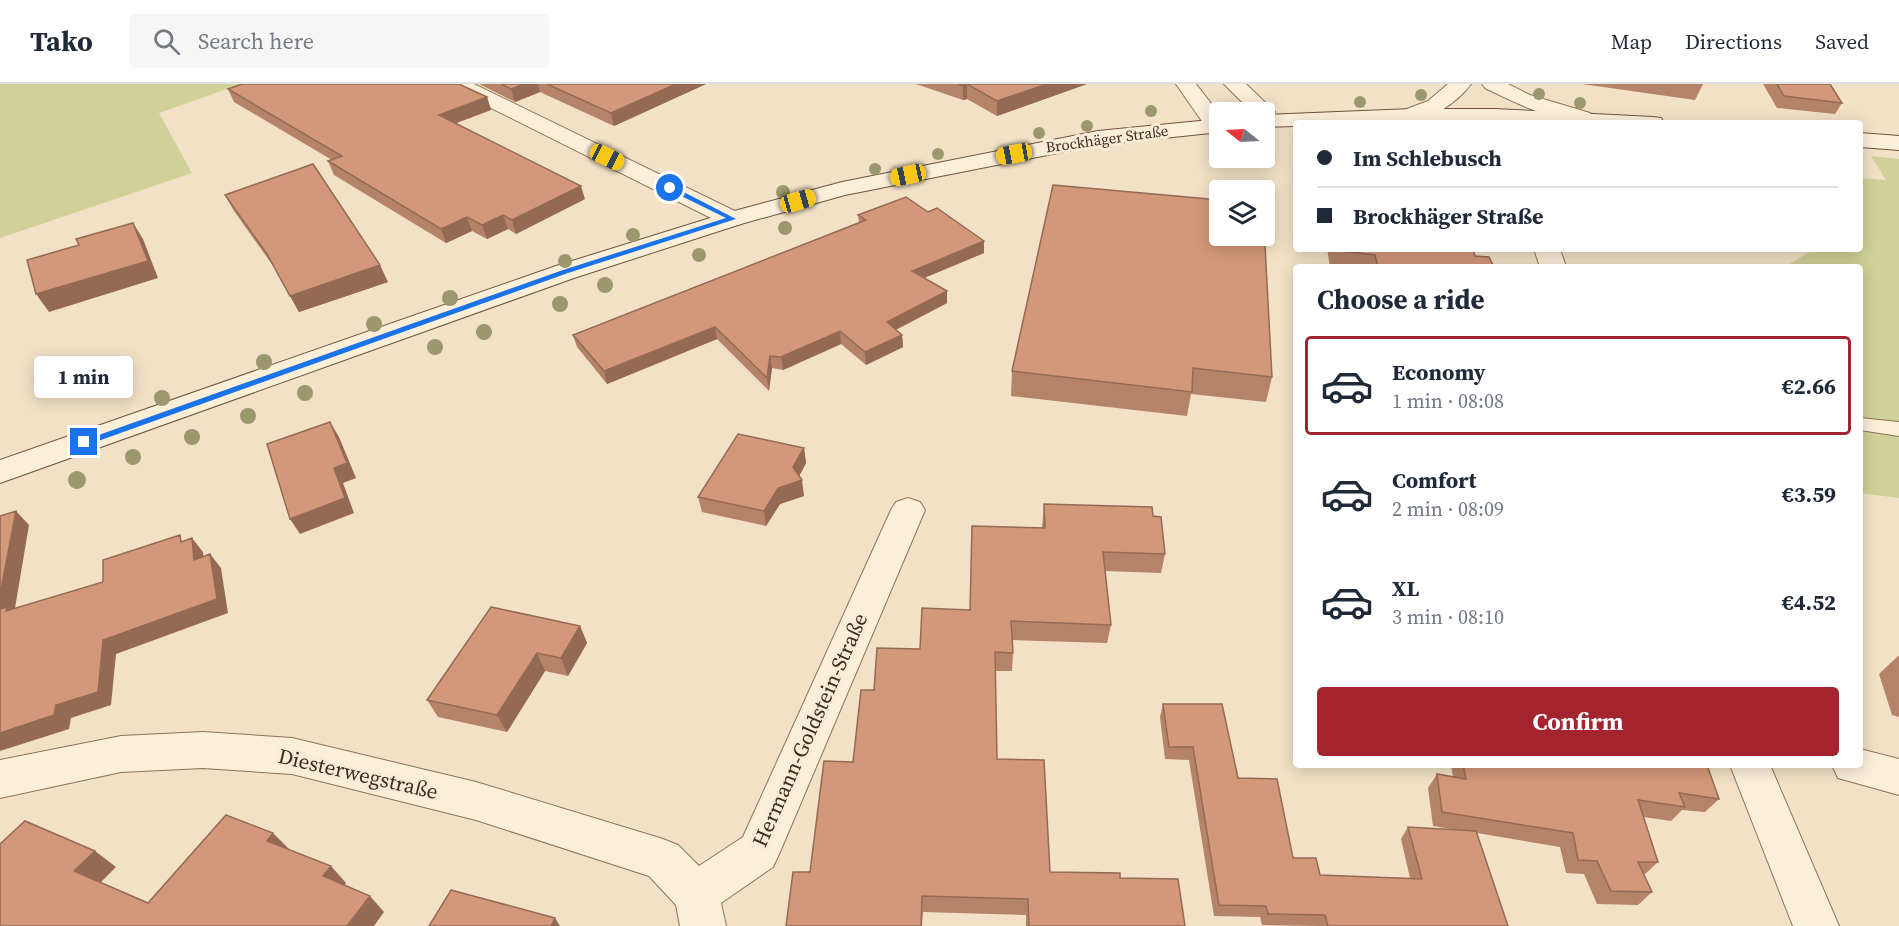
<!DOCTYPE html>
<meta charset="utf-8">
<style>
:root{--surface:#fff;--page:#f6f6f7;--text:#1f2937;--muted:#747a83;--line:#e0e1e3;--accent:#a3242e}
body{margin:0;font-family:"Source Serif 4",serif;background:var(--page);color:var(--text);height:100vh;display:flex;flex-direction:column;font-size:22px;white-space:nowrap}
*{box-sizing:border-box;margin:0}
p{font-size:20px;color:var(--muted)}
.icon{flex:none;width:33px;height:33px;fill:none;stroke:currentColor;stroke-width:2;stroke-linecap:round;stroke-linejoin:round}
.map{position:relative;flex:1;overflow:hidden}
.drawer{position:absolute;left:1293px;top:180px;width:570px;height:504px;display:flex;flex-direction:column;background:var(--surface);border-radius:6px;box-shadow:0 3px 15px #0003}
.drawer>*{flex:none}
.banner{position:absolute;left:1293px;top:36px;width:570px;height:132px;border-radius:6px;box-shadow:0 3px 15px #0003;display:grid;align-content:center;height:132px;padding:0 24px;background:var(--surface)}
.needle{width:39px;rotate:288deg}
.buttons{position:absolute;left:1209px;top:18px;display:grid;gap:12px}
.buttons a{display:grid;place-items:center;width:66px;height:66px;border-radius:6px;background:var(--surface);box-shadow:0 3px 15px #0003;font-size:30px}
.end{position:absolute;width:27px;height:27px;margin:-14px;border:8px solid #1a73e8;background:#fff;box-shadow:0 0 0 3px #fff}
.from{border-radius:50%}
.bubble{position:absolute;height:42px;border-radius:6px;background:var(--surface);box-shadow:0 3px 15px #0003;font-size:20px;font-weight:700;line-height:42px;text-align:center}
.car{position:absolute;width:18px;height:36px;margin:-18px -9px;border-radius:8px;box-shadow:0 0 4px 2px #0007;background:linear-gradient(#f5c518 24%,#345 0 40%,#f5c518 0 76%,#345 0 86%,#f5c518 0)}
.banner b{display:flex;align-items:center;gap:21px;height:57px;font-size:22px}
.banner b+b{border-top:2px solid var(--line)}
.banner i{width:15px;height:15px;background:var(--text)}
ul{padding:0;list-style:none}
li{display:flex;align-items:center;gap:18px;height:99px;margin:0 12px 9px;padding:0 12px;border:3px solid transparent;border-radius:6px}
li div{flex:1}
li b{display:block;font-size:22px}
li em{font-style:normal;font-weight:700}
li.current{border-color:var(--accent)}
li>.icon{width:54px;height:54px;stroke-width:1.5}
h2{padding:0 24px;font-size:27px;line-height:72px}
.cta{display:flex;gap:12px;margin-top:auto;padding:12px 24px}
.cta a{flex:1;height:69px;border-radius:6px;background:var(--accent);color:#fff;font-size:24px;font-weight:700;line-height:69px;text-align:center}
header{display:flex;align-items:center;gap:36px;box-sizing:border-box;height:84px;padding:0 30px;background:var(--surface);border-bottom:2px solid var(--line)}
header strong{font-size:28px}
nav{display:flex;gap:33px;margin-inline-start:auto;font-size:21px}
.search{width:420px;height:54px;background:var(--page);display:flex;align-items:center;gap:15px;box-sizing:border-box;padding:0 21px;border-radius:6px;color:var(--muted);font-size:22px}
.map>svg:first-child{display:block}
</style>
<header>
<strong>Tako</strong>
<div class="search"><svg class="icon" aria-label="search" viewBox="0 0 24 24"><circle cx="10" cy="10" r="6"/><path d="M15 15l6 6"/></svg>Search here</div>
<nav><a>Map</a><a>Directions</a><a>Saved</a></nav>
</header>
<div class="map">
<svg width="1899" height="842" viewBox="0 0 1899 842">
<rect width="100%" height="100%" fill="#f2e1c6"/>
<!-- green -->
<path fill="#cfd198" d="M 0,0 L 241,0 L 159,29 L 192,89 L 0,154 Z
M 1871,72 L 1899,75 L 1899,414 L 1860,409 L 1860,183 L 1789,183 L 1788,181 L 1814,165 L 1860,165 L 1860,94 L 1886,96 Z"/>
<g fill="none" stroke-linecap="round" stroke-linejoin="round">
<defs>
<path id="service" d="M 1860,334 L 1899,338 L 1899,352 L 1860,346 Z"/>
<path id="minor" d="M 448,0 L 474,0 L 741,130 L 744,135 L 741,140 L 732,142 L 723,140 L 451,4 Z
M 1448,0 L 1471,0 C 1459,17 1426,41 1404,36 L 1401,31 L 1404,26 L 1428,17 Z
M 1482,0 L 1508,0 L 1530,11 L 1590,29 L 1593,34 L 1588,39 C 1555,39 1514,18 1485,4 Z
M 1534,165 L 1560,165 L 1566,183 L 1540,183 Z
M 908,414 L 920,418 L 925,426 L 780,768 L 773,783 L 721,819 L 726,842 L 680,842 L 676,821 L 649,792 L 476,736 L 292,690 L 203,684 L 121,688 L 0,714 L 0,676 L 121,652 L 203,648 L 292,654 L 476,698 L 663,755 L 678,761 L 699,782 L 743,753 L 891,426 L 896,418 Z
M 1860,665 L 1899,675 L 1899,711 L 1838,694 L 1832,681 L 1860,681 Z
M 1730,681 L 1770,681 L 1839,842 L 1793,842 Z"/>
<path id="tertiary" d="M 1176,0 L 1196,0 L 1220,31 L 1220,47 L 1208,46 Z
M 1224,0 L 1246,0 L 1275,28 L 1271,32 L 1264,34 L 1264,28 L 1252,28 Z"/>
<path id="secondary" d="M 1412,25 L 1494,25 L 1653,33 L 1661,34 L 1664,39 L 1296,39 L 1296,42 L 1264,43 L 1264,31 Z
M 1220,35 L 1220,48 L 1098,61 L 845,111 L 741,140 L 574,194 L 0,399 L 0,376 L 556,182 L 723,130 L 842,98 L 1098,47 Z
M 1860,49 L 1899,52 L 1899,66 L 1860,63 Z"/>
</defs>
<!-- service casing -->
<use href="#service" stroke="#8f7259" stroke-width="2"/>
<!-- minor casing -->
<use href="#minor" stroke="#8f7259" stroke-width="2"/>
<!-- tertiary casing -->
<use href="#tertiary" stroke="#8f7259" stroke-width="2"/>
<!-- secondary casing -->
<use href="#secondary" stroke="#71533c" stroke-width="2"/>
<!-- service -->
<use href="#service" fill="#fbefda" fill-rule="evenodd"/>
<!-- minor -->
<use href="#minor" fill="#fbefda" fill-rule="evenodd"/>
<!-- tertiary -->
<use href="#tertiary" fill="#fbefda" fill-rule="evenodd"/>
<!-- secondary -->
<use href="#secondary" fill="#fbefda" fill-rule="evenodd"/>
</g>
<!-- trees -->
<g fill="#9a986c">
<circle cx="1539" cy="10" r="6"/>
<circle cx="1421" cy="11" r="6"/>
<circle cx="1360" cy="18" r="6"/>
<circle cx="1580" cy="19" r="6"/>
<circle cx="1151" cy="27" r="6"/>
<circle cx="1087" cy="42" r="6"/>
<circle cx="1039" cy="49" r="6"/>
<circle cx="938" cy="70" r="6"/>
<circle cx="875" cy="85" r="6"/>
<circle cx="783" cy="108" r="7"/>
<circle cx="785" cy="144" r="7"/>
<circle cx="633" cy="151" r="7"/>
<circle cx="699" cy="171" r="7"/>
<circle cx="565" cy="177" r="7"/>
<circle cx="605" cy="201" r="8"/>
<circle cx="450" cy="214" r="8"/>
<circle cx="560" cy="220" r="8"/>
<circle cx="374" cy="240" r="8"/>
<circle cx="484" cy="248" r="8"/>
<circle cx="435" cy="263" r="8"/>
<circle cx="264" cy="278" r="8"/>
<circle cx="305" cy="309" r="8"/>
<circle cx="162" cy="314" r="8"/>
<circle cx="248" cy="332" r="8"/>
<circle cx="192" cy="353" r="8"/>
<circle cx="133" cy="373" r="8"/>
<circle cx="77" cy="396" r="9"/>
</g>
<!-- wall -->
<path fill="#b58368" d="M 479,0 L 706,0 L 614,42 L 540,8 L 515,18 Z
M 916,0 L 1087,0 L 997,32 L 967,15 L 963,16 Z
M 1582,0 L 1703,0 L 1695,16 Z
M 1763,0 L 1830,0 L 1842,19 L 1835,30 L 1777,24 Z
M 228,5 L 487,13 L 491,26 L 456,39 L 585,115 L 516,150 L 508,145 L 487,155 L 472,147 L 446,159 L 334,91 L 328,77 L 332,76 L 234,18 Z
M 1053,101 L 1272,293 L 1266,318 L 1191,310 L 1187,332 L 1011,312 L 1012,287 Z
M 225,111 L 388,198 L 299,228 L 276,186 L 234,127 Z
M 928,128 L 984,157 L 984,169 L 924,194 L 947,207 L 947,219 L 896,246 L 902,251 L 903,263 L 866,281 L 841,260 L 783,286 L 772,284 L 769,307 L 717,255 L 607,300 L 577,263 L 573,251 L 859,139 L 858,131 Z
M 1327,165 L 1473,165 L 1475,172 L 1494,183 L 1330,183 Z
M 804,364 L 806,379 L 799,392 L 804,412 L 780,420 L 766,442 L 702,428 L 698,413 Z
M 1044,420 L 1153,432 L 1165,470 L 1161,489 L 1105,487 L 1111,541 L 1107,559 L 1012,556 L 1013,569 L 1012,587 L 995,587 L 997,675 L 1050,788 L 1120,794 L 1185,842 L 1026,842 L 1026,831 L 923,828 L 922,842 L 786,842 L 810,788 L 853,678 L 874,606 L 920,565 L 970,526 L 1042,444 Z
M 580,542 L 587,559 L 568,592 L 545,587 L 507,648 L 438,633 L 427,616 Z
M 1898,572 L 1899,572 L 1899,633 L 1892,631 L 1879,590 Z
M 1163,620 L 1238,694 L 1293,774 L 1320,791 L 1410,794 L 1401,755 L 1408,743 L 1462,747 L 1433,742 L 1428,704 L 1437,690 L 1453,693 L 1451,681 L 1707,681 L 1719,715 L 1705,728 L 1682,726 L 1671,737 L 1644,733 L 1658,778 L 1644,791 L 1652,808 L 1638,821 L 1597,820 L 1584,790 L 1566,789 L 1560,763 L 1477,749 L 1508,842 L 1317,842 L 1262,841 L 1260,833 L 1214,832 L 1189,676 L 1165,675 L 1160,633 Z"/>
<!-- shaded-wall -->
<path fill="#946a55" d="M 524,0 L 538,0 L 540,8 L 515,18 L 511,5 Z
M 676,0 L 706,0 L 614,42 L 611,29 Z
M 967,0 L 967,15 L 963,16 L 963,2 Z
M 1047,0 L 1087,0 L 997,32 L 997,17 Z
M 487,13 L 491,26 L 443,44 L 439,31 Z
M 581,102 L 585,115 L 516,150 L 512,136 Z
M 503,131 L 508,145 L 487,155 L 482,141 Z
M 467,133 L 472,147 L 446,159 L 441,145 Z
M 133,139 L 143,155 L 158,194 L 49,228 L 36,210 Z
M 984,157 L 984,169 L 912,199 L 912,187 Z
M 380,181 L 388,198 L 299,228 L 290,212 Z
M 947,207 L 947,219 L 887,250 L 887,238 Z
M 715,243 L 717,255 L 607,300 L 604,287 Z
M 840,247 L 841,260 L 783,286 L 781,273 Z
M 902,251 L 903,263 L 866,281 L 865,268 Z
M 770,272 L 772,284 L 769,307 L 767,294 Z
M 330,338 L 339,353 L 356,394 L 343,399 L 354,429 L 300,450 L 290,435 L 334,384 Z
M 804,364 L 806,379 L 796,398 L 802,396 L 804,412 L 780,420 L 766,442 L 764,427 L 778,404 L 793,383 Z
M 16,427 L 29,441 L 14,530 L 0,528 L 0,511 Z
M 192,454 L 203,468 L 205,490 L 194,476 Z
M 210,470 L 221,484 L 228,529 L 116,570 L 111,621 L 71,634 L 69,645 L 0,667 L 0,649 L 56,621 L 103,556 Z
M 580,542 L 587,559 L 568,592 L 561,574 Z
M 537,569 L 545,587 L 507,648 L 497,631 Z
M 273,749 L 290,766 L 267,757 Z
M 95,767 L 116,783 L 96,803 L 74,787 Z
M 331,782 L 346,799 L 339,809 L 323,792 Z
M 370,812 L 384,828 L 374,842 L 347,842 Z
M 922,812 L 922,842 L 921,842 Z
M 555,834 L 560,842 L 551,842 Z"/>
<!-- building -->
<path fill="#d39879" stroke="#946a55" stroke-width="1.5" d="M 242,0 L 459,0 L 487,13 L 439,31 L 581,102 L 512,136 L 503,131 L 482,141 L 467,133 L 441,145 L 328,77 L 342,72 L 228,5 Z
M 501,0 L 524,0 L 511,5 Z
M 547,0 L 676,0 L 611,29 Z
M 958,0 L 1047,0 L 997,17 L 967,0 L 963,2 Z
M 1777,0 L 1830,0 L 1842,19 L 1784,12 Z
M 313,80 L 380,181 L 290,212 L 267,170 L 225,111 Z
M 1053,101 L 1220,116 L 1220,152 L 1264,152 L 1264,143 L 1272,293 L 1193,284 L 1192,308 L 1012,287 Z
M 906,113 L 928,128 L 937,124 L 984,157 L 912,187 L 947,207 L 887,238 L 902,251 L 865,268 L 840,247 L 781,273 L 770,272 L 767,294 L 715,243 L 604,287 L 573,251 L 866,136 L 858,131 Z
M 133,139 L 148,177 L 36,210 L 27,176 L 79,161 L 76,155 Z
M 1336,165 L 1473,165 L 1475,172 L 1489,173 L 1494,183 L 1378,183 L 1375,171 L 1336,166 Z
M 330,338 L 347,379 L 334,384 L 345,414 L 290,435 L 267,360 Z
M 738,350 L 804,364 L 793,383 L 802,396 L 778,404 L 764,427 L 698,413 Z
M 1044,420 L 1152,423 L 1153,432 L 1161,433 L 1165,470 L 1103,468 L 1111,541 L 1011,537 L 1013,569 L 995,568 L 997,675 L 1044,676 L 1050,788 L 1120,789 L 1120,794 L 1178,795 L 1185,842 L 1029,842 L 1028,815 L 922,812 L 921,842 L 786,842 L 793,788 L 810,788 L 824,677 L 853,678 L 861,606 L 874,606 L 877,564 L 920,565 L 922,524 L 970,526 L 972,442 L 1045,444 Z
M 16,427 L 0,511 L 0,432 Z
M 180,451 L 181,458 L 192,454 L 194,476 L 210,470 L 217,515 L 103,556 L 98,608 L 56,621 L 54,631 L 0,649 L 0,525 L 7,523 L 6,527 L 103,498 L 103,476 Z
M 491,523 L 580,542 L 561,574 L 537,569 L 497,631 L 427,616 Z
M 1163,620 L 1222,620 L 1238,694 L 1277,695 L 1293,774 L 1316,774 L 1320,791 L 1422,795 L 1408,743 L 1476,747 L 1508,842 L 1328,842 L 1325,831 L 1268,830 L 1266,822 L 1219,821 L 1193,663 L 1169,663 Z
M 1463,681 L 1707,681 L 1719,715 L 1679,709 L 1685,723 L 1638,716 L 1658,778 L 1638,778 L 1652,808 L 1611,807 L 1597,777 L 1578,776 L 1573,749 L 1442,728 L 1437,690 L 1466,695 Z
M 226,731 L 273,749 L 267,757 L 331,782 L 323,792 L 370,812 L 347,842 L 0,842 L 0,760 L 25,737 L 95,767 L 74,787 L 148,819 Z
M 451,806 L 555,834 L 551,842 L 429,842 Z"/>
<!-- route -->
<path fill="#1a73e8" d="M 667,102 L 672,102 L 736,135 L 568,189 L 87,361 L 79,358 L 563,186 L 726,134 L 667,105 Z"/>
<g text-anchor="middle" stroke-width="6" stroke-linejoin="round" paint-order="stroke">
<!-- far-street labels -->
<g font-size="15" fill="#3e2b1e" stroke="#f8ecd6">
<text transform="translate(1107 55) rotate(-8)" y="5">Brockhäger Straße</text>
</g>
<!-- near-street labels -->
<g font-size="21" fill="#3e2b1e" stroke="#f8ecd6">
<text transform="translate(810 646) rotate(-66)" y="7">Hermann-Goldstein-Straße</text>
<text transform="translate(358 690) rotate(13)" y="7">Diesterwegstraße</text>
</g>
</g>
</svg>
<div class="buttons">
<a><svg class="needle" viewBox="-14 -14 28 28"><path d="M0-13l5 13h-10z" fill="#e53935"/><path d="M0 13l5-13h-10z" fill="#747a83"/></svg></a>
<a><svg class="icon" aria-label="layers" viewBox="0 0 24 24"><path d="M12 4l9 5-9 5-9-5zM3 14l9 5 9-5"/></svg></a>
</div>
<i class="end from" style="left:670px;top:104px"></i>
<i class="end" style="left:84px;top:358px"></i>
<div class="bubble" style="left:34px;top:272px;width:99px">1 min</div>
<i class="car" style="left:1014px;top:70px;rotate:259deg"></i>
<i class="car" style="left:607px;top:73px;rotate:116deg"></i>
<i class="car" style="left:908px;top:91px;rotate:258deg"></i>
<i class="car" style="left:798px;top:117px;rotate:74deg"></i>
<div class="banner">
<b><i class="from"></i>Im Schlebusch</b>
<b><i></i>Brockhäger Straße</b>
</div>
<section class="drawer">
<h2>Choose a ride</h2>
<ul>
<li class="current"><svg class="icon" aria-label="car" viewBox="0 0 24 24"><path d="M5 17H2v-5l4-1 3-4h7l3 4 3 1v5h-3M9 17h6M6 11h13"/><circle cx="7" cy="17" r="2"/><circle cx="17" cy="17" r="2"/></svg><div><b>Economy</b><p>1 min · 08:08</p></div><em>€2.66</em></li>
<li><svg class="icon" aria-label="car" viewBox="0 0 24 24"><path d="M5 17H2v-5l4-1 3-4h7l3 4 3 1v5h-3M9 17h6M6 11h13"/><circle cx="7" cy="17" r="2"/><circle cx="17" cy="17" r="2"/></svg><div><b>Comfort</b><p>2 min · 08:09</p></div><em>€3.59</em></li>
<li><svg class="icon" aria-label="car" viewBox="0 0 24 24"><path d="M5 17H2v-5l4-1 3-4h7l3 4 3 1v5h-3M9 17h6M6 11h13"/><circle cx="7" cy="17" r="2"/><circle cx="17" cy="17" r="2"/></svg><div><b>XL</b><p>3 min · 08:10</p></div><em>€4.52</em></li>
</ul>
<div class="cta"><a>Confirm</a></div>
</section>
</div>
